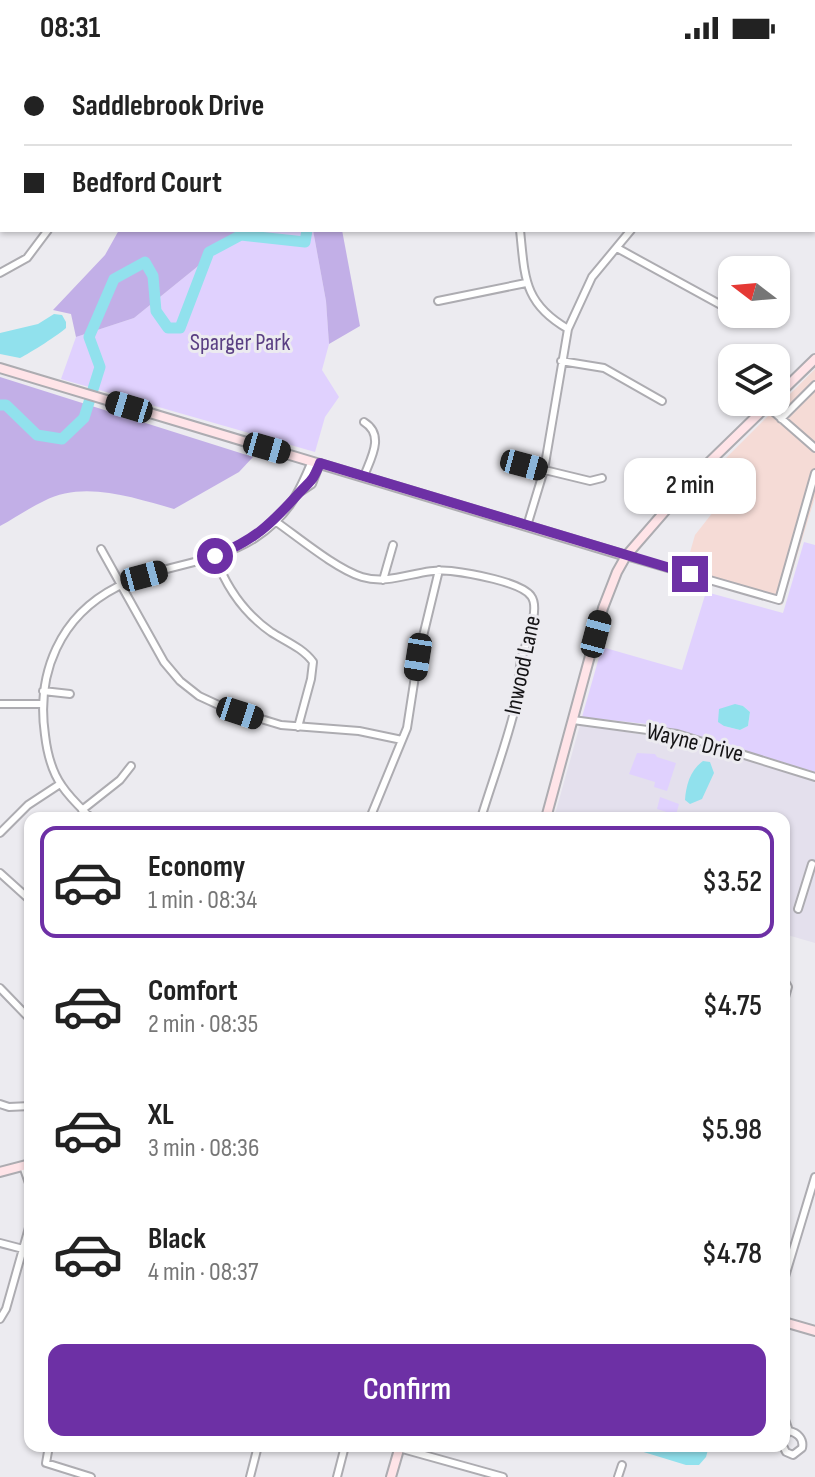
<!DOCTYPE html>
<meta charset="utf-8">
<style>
:root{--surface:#fff;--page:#f6f6f6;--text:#222;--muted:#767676;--line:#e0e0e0;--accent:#6d30a5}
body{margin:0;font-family:"Sofia Sans Condensed",sans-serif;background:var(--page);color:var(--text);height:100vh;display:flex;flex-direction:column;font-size:30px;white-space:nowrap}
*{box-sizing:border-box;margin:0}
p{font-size:26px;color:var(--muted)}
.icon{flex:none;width:44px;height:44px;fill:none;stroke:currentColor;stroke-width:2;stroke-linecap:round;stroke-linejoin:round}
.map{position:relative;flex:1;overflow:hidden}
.drawer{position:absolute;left:24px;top:756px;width:766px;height:640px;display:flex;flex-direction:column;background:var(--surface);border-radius:16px;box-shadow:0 2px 6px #0004}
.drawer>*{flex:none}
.top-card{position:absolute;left:0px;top:0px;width:816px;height:176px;box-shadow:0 2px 6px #0004;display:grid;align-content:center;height:176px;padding:0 24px;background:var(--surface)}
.needle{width:52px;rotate:286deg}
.controls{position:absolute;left:718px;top:200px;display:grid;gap:16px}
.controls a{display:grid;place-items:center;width:72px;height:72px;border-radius:16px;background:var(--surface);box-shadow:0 2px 6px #0004;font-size:40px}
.end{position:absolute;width:36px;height:36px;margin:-18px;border:10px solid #6d30a5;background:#fff;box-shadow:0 0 0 4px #fff}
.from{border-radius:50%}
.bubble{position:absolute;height:56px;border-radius:16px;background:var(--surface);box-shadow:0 2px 6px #0004;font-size:26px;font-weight:600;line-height:56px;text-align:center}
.car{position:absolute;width:24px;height:48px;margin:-24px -12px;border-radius:10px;box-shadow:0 0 6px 2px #0007;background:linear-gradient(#222 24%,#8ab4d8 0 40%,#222 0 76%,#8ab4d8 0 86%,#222 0)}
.top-card b{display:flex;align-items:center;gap:28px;height:76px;font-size:30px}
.top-card b+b{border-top:2px solid var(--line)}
.top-card i{width:20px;height:20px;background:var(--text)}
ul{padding:14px 0 0;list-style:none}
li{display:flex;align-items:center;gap:24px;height:112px;margin:0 16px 12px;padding:0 8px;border:4px solid transparent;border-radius:16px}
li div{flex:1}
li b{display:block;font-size:30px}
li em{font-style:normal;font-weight:600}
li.selected{border-color:var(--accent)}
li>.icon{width:72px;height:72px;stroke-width:1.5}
.primary-button{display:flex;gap:16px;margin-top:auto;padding:16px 24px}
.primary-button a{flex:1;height:92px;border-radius:16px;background:var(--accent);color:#fff;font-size:32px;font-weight:600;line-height:92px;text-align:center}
.status{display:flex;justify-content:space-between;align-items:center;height:56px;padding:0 40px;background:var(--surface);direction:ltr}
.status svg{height:22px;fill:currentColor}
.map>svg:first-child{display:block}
</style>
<div class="status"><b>08:31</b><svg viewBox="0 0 49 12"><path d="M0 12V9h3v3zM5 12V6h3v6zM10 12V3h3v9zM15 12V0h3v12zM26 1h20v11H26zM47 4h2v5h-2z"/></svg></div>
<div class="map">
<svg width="815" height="1421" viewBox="0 0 815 1421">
<rect width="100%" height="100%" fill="#ecebf0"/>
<!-- commercial -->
<path fill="#f5dbd6" d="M 815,313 L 815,441 L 782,549 L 683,521 L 695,479 L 717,451 L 701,427 Z"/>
<!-- built -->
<path fill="#e4e0ed" d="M 580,669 L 691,686 L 815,725 L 815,887 L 784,878 L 784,762 L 554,762 Z"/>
<!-- green -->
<path fill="#e0d1fe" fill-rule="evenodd" d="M 260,174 L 313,174 L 326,245 L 329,288 L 322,314 L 339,341 L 325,361 L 315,396 L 61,323 L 76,281 L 134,262 L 213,198 Z
M 804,486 L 815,489 L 815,716 L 681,675 L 656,669 L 582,661 L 602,591 L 682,614 L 706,536 L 783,557 ZM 743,650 L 750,656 L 748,670 L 740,674 L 724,670 Z
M 637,697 L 655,698 L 657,701 L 676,707 L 667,735 L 654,731 L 655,726 L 629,718 Z
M 660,741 L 679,748 L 676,759 L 657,753 Z"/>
<!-- forest -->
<path fill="#c2afe7" d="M 263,0 L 385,0 L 385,2 L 263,2 Z
M 119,174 L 253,174 L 213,198 L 134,262 L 76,281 L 71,258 L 53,254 L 105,199 Z
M 313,174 L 342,174 L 360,270 L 329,288 L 326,245 Z
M 0,321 L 253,401 L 239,416 L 174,453 C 134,442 84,424 44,445 C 29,452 15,462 0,470 Z"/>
<!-- water -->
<path fill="#91e1ed" d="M 54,258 L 62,259 L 66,266 L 66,272 C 60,278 30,297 20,302 L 0,298 L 0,277 L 38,268 Z
M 735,648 L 743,650 L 750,656 L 748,670 L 740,674 L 724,670 L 718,666 L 719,653 Z
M 703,705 L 710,706 L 714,717 L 702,743 L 690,748 L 685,744 C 686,730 690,714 703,705 Z
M 624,1390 L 709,1390 L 706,1401 L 699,1409 L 686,1409 Z"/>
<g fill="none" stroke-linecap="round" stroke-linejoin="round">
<!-- river -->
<path stroke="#91e1ed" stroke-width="11" d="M 367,2 L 367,0
M 0,349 L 6,349 L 37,379 L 62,383 L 84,362 L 100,311 L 89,281 L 114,223 L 145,206 L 153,220 L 156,255 L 168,272 L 180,272 L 209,196 L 241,179 L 305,186 L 307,174"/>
<defs>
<path id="street" d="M 91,0 L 95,2
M 427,1 L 491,0
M 153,2 L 154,0
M 655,2 L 656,0
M 764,2 L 765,0
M 814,51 L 815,52
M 0,101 L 2,101
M 520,174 C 525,221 523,247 568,273
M 617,192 L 732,255
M 0,217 L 27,202 L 48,174
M 438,245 L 526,227
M 737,258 L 741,261
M 561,305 L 604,312 L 662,345
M 767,350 L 815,392
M 781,363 L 815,329
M 524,409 L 590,425 L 602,422
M 364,420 C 371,402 385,379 364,366
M 300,436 L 312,428 L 320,407
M 275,465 C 298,481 336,513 362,521 C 393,530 420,511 451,515 C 469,517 521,526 531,540 C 541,553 525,588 521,604 C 518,620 519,636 515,652 C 506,689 492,726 481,762
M 527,470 L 544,414 L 568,273 L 592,221 L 631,174
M 101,493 L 164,606 L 180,625 L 199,640 L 225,652 L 281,669 L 359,675 L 402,684
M 215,500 C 226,531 244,557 271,576 C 285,585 303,592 313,606 L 311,623 L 298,671
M 626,500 L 779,544 L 815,417
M 383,524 L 393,489
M 43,635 L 70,638
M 0,648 L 42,648
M 573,664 L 677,678 L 815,721
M 82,754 L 120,724 L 131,710
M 91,762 C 81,752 70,742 62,730 C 52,716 47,696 45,679 C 36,617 60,560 117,531 C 161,508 213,509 255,482 C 287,461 298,439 312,405
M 370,762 L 407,672 L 418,601 L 439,514
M 0,777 L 28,749 L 60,728
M 0,817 L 30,844
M 798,853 L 812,808
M 784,924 L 788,931 L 784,945
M 0,932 L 30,963
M 0,1048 L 9,1051 L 30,1050
M 23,1110 L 30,1130
M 0,1187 L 23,1193
M 784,1224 L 815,1121
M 0,1263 L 6,1253 L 30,1168
M 784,1361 L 789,1375
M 49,1390 L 46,1407 L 91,1421
M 783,1390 L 786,1396 L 793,1399 L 802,1392 C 804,1383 798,1377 789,1375 L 784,1381
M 399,1392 L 503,1421
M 250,1421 L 258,1390
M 337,1421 L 345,1390
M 618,1421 L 622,1409"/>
<path id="secondary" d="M 0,312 L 626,500
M 776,341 L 815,303
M 546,762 L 603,552 L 617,516 L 626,500 L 698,417 L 771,346
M 0,1116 L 30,1108
M 784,1266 L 815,1275
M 391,1421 L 400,1390"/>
</defs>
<!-- street casing -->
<use href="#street" stroke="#adacb1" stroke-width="10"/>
<!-- secondary casing -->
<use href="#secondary" stroke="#adacb1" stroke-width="12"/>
<!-- street -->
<use href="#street" stroke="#fff" stroke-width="6"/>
<!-- secondary -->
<use href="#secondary" stroke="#ffe4e8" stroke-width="8"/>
</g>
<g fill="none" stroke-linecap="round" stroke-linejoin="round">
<!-- route -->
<path stroke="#6d30a5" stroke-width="10" d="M 215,500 C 255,484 271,468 299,437 C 311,424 313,425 320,407 L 690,518"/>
</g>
<g text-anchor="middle" stroke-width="6" stroke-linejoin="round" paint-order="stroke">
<!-- park labels -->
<g font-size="24" fill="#5a3f83" stroke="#ecebf0">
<text x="240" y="294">Sparger Park</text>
</g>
<!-- street labels -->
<g font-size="24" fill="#141315" stroke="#ecebf0">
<text transform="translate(522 609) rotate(-78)" y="8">Inwood Lane</text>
<text transform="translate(695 686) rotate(14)" y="8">Wayne Drive</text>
</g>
</g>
</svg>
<div class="controls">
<a><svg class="needle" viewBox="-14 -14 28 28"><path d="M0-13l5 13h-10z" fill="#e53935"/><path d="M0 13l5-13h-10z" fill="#767676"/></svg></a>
<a><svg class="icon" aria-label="layers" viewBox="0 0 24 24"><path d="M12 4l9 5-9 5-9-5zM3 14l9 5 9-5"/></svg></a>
</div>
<i class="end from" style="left:215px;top:500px"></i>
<i class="end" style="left:690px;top:518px"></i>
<div class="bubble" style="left:624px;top:402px;width:132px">2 min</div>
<i class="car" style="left:129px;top:351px;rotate:287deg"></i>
<i class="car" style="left:267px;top:392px;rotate:106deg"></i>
<i class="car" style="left:524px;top:409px;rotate:105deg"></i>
<i class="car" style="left:144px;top:520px;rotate:75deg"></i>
<i class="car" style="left:596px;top:578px;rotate:15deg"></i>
<i class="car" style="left:418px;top:601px;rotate:189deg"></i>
<i class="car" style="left:240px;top:657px;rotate:108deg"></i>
<div class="top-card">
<b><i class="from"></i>Saddlebrook Drive</b>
<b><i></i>Bedford Court</b>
</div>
<section class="drawer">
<ul>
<li class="selected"><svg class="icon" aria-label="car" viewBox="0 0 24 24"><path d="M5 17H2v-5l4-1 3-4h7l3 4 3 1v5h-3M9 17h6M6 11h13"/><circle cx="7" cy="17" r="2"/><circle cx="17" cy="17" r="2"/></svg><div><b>Economy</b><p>1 min · 08:34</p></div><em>$3.52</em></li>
<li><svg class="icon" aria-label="car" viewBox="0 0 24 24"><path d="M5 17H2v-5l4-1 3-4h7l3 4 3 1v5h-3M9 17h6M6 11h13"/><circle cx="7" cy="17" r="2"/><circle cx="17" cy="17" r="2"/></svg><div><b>Comfort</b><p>2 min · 08:35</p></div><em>$4.75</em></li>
<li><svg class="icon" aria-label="car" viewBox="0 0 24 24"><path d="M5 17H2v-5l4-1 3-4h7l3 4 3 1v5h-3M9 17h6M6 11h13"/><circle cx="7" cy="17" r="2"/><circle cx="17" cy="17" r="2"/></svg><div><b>XL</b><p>3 min · 08:36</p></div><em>$5.98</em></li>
<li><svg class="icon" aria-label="car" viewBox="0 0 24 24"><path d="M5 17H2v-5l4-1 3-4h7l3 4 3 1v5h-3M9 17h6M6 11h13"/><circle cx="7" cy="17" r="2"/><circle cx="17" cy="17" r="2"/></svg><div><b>Black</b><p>4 min · 08:37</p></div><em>$4.78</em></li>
</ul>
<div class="primary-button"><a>Confirm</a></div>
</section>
</div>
